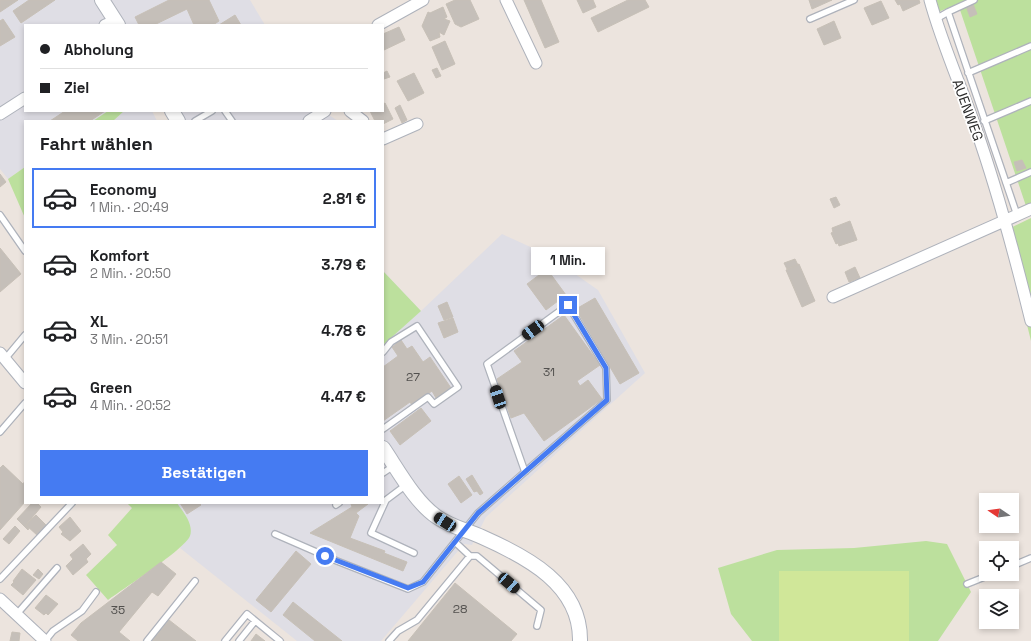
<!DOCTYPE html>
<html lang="de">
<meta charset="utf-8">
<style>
:root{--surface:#fff;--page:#f2f2f2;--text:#202124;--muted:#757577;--line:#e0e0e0;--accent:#457bf2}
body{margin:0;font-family:"Space Grotesk",sans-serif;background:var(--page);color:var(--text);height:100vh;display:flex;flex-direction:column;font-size:15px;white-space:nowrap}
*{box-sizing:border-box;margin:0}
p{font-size:13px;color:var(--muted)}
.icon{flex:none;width:22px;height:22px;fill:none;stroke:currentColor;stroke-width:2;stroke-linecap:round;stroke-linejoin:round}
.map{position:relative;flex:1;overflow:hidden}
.details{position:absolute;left:24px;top:120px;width:360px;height:384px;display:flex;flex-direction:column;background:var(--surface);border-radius:0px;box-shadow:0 2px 6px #0003}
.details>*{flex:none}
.guide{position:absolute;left:24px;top:24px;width:360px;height:88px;border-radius:0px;box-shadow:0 2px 6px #0003;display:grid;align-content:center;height:88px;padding:0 16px;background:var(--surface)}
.needle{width:26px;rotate:283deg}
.buttons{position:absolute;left:979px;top:493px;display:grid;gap:8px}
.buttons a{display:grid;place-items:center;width:40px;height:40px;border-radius:0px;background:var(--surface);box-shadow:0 2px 6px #0003;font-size:20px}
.end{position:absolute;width:18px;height:18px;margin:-9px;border:5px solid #457bf2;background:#fff;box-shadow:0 0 0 2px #fff}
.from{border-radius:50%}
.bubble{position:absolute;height:28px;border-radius:0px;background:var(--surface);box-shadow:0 2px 6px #0003;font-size:13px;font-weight:800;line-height:28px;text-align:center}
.car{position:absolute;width:12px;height:24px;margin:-12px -6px;border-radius:5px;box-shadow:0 0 3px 1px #0007;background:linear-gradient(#222 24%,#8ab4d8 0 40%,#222 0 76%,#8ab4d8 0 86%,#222 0)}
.guide b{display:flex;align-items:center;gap:14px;height:38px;font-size:15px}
.guide b+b{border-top:1px solid var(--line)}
.guide i{width:10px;height:10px;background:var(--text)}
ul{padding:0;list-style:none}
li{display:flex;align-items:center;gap:12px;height:60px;margin:0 8px 6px;padding:0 8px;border:2px solid transparent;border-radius:0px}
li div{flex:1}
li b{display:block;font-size:15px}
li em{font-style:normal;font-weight:800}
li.on{border-color:var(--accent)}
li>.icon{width:36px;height:36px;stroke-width:1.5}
h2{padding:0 16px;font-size:18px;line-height:48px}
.action{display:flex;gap:8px;margin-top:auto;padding:8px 16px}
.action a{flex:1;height:46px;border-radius:0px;background:var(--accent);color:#fff;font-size:16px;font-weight:800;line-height:46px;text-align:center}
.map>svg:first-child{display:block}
</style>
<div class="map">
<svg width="1031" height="641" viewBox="0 0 1031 641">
<rect width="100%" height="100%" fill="#ece4de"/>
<!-- industrial -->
<path fill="#dfdee5" d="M 0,0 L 250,0 L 265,25 L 25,25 L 25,111 L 108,111 L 93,121 L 25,121 L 25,167 L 8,179 L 0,169 Z
M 124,111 L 152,111 L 157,121 L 113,121 Z
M 163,111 L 323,111 L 338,121 L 170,121 Z
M 502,234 L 548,255 L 598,290 L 645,373 L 486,517 L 472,545 L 464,544 L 381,641 L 297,641 L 180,548 L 190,536 L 177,503 L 383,503 L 383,271 L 421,311 Z"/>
<!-- green -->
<path fill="#bce09d" d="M 935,0 L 1031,0 L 1031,204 L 1026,206 L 958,4 L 938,12 Z
M 108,111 L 130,111 L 124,111 L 113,121 L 93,121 Z
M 25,167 L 25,218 L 8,179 Z
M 1031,218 L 1031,341 L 1004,231 Z
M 383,271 L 421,311 L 383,345 Z
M 127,503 L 177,503 C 183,512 194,524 190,536 C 185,549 123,589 108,600 L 86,575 L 117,545 L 108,535 L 132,508 Z
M 926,541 L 947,544 L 971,592 L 938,641 L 752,641 L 731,614 L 718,568 L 777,550 L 854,548 Z"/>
<!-- pitch -->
<path fill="#d0e799" d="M 779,571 L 909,571 L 909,641 L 779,641 Z"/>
<!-- building -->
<path fill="#c5bfb9" stroke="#c7c0b7" d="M 0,0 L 18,0 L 0,12 Z
M 29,0 L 55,0 L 21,23 L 13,11 Z
M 169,0 L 209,0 L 219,21 L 213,25 L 194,25 L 187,9 L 154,25 L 139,25 L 135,17 Z
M 455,0 L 470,0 L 479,19 L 461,27 L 455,24 L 446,4 Z
M 524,0 L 541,0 L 559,42 L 545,48 Z
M 577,0 L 593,0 L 596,7 L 583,13 Z
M 628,0 L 645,0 L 649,7 L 598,32 L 591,18 Z
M 809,0 L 832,0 L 812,9 Z
M 895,0 L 919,0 L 920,3 L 903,11 L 900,4 L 898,5 Z
M 881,1 L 889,18 L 872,25 L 864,8 Z
M 973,4 L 977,14 L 970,17 L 966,6 Z
M 443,7 L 447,17 L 444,19 L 450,21 L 444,35 L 439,32 L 440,37 L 430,41 L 422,26 L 428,12 L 430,13 Z
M 235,15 L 241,25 L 219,25 Z
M 3,19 L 15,37 L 0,46 L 0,21 Z
M 834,21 L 841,38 L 824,45 L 817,29 Z
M 399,27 L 405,40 L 384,50 L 383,34 Z
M 445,41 L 455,64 L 442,70 L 432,47 Z
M 437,68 L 441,76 L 436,78 L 432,70 Z
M 387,71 L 390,77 L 384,79 L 383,73 Z
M 414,73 L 424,93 L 408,101 L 397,81 Z
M 385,103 L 393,119 L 383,124 L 383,121 L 375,121 L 370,111 L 383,111 L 383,104 Z
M 400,105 L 407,120 L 402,123 L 395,108 Z
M 65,111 L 105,111 L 90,121 L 50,121 Z
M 1022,160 L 1026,168 L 1017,171 L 1014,162 Z
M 0,174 L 6,182 L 0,187 Z
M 836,197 L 840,205 L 834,208 L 830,199 Z
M 850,221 L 857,240 L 839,246 L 838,243 L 836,244 L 831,233 L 833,232 L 832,228 Z
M 0,248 L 21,274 L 0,292 Z
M 795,259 L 798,265 L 787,269 L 784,263 Z
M 799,264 L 815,301 L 802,307 L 786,270 Z
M 855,267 L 860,278 L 849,282 L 845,272 Z
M 547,269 L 566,295 L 546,310 L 527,284 Z
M 595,298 L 639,373 L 620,384 L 576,309 Z
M 447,302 L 453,317 L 444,320 L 438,306 Z
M 564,315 L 600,365 L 577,381 L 580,386 L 588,380 L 602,399 L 544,441 L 524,413 L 511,418 L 497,379 L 522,362 L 514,351 Z
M 453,318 L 458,332 L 444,338 L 438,323 Z
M 401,340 L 407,349 L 412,346 L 423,362 L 430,357 L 451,388 L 436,398 L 432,391 L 412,405 L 410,402 L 383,421 L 383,367 L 398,356 L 392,347 Z
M 421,408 L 431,421 L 400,445 L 390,431 Z
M 3,465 L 23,484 L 25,481 L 25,502 L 0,530 L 0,468 Z
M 472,475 L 483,493 L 480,495 L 477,491 L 474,492 L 466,479 Z
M 459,476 L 472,495 L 461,503 L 448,484 Z
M 32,503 L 37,503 L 41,507 L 26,525 L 29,528 L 28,530 L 17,519 Z
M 180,503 L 199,503 L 201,505 L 187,514 Z
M 353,503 L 368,504 L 356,513 L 359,516 L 350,538 L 385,551 L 384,553 L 407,562 L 403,571 L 310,533 L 352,507 L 351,504 Z
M 36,515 L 47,526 L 38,536 L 26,525 Z
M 70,517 L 81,531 L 70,541 L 61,534 L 63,532 L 59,527 Z
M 15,526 L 20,531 L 9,544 L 3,539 Z
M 83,544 L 91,554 L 86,559 L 88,562 L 73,575 L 66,566 L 73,559 L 70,555 Z
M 296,551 L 311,564 L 271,612 L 256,600 Z
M 161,562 L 176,574 L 158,596 L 152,592 L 119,632 L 130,641 L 78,641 L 71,635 L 81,623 Z
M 22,569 L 36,580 L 23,595 L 11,585 L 14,582 L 13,581 Z
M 38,569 L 43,574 L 39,579 L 33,575 Z
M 455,583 L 517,634 L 511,641 L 408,641 Z
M 46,595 L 58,604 L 48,615 L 46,613 L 44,615 L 35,608 Z
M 293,602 L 342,641 L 315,641 L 283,615 Z
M 169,620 L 196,641 L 152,641 Z
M 12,632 L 20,633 L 19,641 L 10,641 Z
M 256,634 L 265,641 L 251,641 Z"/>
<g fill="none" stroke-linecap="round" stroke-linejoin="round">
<defs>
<path id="service" d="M 948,12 L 974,0
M 810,19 L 854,0
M 936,19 L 948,12 L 1017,215
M 968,73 L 1031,46
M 225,111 L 232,121
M 195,121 L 212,111
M 984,121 L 1031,101
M 1006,183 L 1031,172
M 0,215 L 25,251
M 383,352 L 391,342 L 417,326 L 458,387 L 434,404 L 428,397 L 383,429
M 5,359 L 25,335
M 0,432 L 25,403
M 383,473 L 395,465
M 406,485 L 386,500 L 371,533 L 414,553
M 336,505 L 339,503
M 275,534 L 337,561 L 408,589 L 423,582 L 478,513 L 607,400 L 606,368 L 568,305 L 487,364 L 525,472
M 470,556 L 477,556 L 541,610 L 537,626
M 1012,566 L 1031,558
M 0,579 L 72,503
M 967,584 L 992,574
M 16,615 L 57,568
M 45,641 L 53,631 L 82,611 L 96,592
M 147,641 L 195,581
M 225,641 L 247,614 L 280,641
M 239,641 L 255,621
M 389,641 L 398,631 L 417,620 L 470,556 L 455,542"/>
<path id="minor" d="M 506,0 L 536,63
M 930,0 C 942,44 961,86 976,129 C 998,192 1015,256 1031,321
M 105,25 L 115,21
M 378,25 L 423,0
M 350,111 L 363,121
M 0,114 L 25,98
M 309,121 L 325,111
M 383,139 L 417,124
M 833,297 L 1031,209
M 0,353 L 25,383
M 0,599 L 45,641"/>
<path id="tertiary" d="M 102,0 L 118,25
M 172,111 L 178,121
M 383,448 C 398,470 415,502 437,517 C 451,527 467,530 482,537 C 527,557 581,585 580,641"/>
</defs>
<!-- service casing -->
<use href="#service" stroke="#aeb2bb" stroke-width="8"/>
<!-- minor casing -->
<use href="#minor" stroke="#aeb2bb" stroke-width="13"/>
<!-- tertiary casing -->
<use href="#tertiary" stroke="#aeb2bb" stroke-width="16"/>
<!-- service -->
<use href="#service" stroke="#fff" stroke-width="5.5"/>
<!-- minor -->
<use href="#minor" stroke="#fff" stroke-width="11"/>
<!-- tertiary -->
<use href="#tertiary" stroke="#fff" stroke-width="14"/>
</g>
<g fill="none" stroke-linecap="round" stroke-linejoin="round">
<!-- route -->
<path stroke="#457bf2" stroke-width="5" d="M 325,556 L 408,588 L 423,582 L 478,513 L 607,400 L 606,368 L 568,305"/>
</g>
<g text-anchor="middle" stroke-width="3.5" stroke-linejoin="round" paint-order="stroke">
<!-- number labels -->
<g font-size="12" fill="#52504e">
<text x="549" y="376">31</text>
<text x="413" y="381">27</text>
<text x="460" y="613">28</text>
<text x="118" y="614">35</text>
</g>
<!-- street labels -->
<g font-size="14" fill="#2b2b2b" stroke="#fff">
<text transform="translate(968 110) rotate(70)" y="5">AUENWEG</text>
</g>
</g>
</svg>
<div class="buttons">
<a><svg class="needle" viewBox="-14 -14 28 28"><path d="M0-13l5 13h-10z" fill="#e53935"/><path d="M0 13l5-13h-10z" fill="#757577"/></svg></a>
<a><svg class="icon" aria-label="locate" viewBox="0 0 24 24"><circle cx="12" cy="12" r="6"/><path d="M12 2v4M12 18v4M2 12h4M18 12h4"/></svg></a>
<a><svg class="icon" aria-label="layers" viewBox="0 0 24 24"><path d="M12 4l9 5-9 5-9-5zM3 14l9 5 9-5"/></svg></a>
</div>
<i class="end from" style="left:325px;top:556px"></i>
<i class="end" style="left:568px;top:305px"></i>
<div class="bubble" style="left:531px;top:247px;width:74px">1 Min.</div>
<i class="car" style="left:533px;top:330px;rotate:234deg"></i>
<i class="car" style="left:498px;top:397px;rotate:342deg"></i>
<i class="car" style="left:445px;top:522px;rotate:303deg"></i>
<i class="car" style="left:509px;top:583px;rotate:131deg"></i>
<div class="guide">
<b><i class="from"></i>Abholung</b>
<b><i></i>Ziel</b>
</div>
<section class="details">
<h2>Fahrt wählen</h2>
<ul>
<li class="on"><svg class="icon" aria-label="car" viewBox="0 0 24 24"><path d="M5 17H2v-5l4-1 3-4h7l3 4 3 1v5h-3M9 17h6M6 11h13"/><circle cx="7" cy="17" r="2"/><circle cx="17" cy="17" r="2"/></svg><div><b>Economy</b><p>1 Min. · 20:49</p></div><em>2.81 €</em></li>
<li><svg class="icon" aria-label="car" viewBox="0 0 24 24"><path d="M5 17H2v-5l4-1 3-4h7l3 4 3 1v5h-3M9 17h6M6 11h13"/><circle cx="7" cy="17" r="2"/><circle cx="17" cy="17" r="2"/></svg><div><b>Komfort</b><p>2 Min. · 20:50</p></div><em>3.79 €</em></li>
<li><svg class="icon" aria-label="car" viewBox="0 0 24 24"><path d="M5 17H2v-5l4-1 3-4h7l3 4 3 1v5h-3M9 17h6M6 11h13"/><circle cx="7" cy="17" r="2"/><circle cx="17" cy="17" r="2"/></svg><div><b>XL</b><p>3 Min. · 20:51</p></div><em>4.78 €</em></li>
<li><svg class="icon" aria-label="car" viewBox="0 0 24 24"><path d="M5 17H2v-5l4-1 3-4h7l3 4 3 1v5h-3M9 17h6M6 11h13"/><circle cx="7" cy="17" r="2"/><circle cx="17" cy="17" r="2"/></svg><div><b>Green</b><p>4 Min. · 20:52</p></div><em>4.47 €</em></li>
</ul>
<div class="action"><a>Bestätigen</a></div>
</section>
</div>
